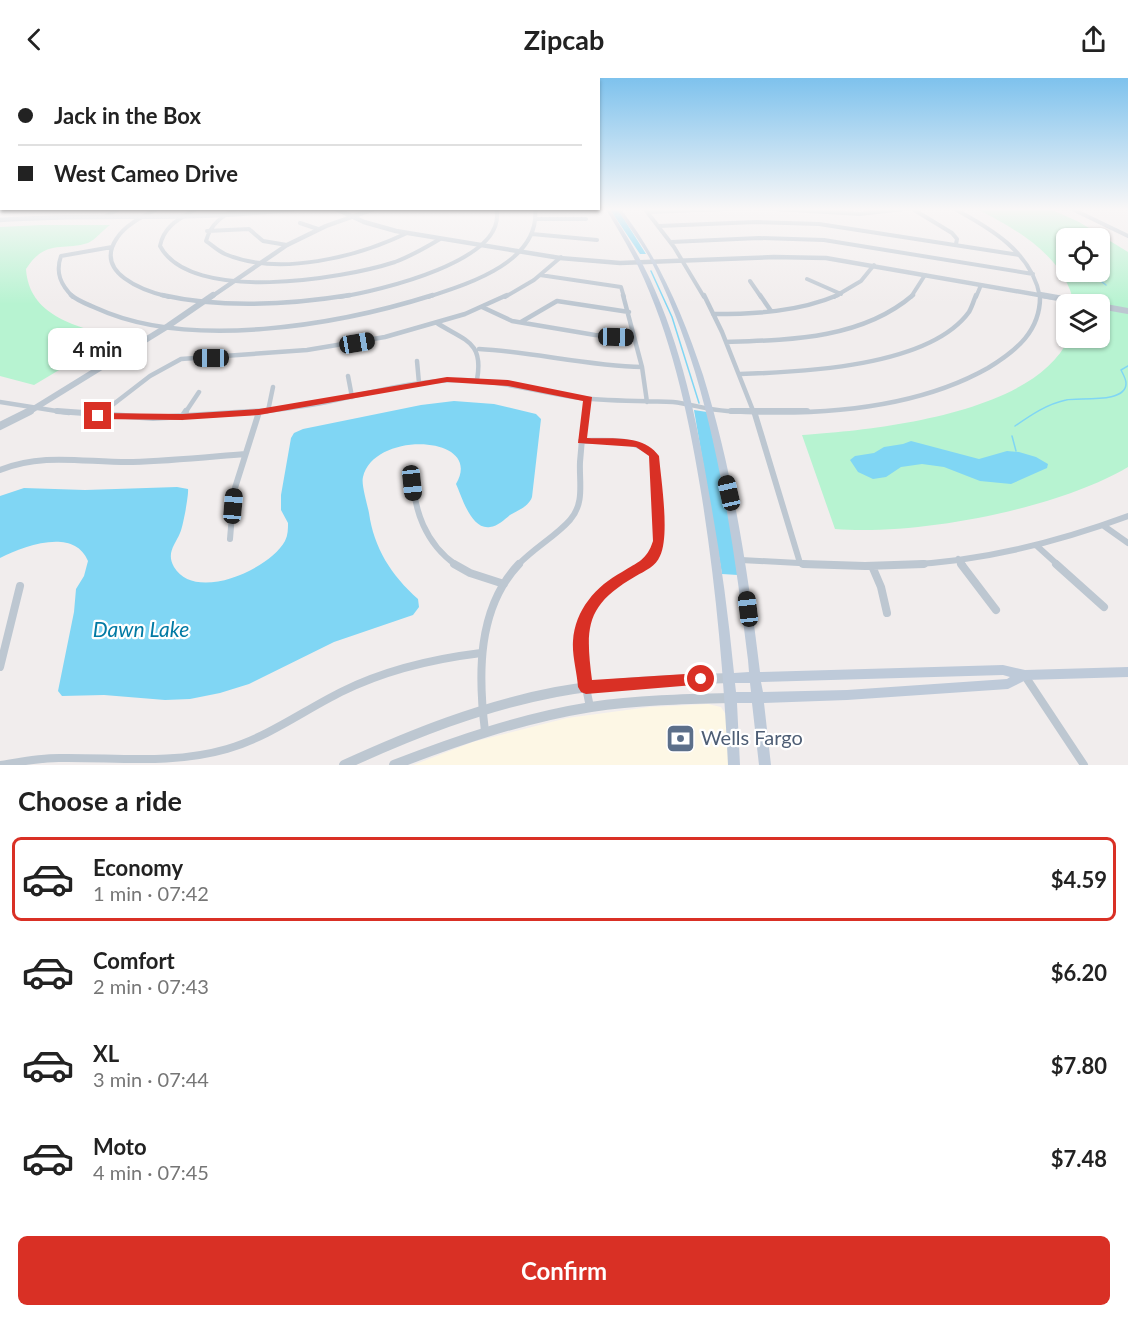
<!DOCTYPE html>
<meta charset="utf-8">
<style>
:root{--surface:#fff;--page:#f6f6f6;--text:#222;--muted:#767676;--line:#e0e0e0;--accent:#d93025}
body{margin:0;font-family:Lato,sans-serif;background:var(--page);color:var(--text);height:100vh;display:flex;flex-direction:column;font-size:22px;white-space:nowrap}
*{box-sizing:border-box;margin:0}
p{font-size:20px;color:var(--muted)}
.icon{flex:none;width:33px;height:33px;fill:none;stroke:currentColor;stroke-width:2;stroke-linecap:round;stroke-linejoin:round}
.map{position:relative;height:687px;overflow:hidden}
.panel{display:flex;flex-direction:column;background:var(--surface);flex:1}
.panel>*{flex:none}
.hud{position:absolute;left:0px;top:0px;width:600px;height:132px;box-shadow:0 2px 4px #0004;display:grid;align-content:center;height:132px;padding:0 18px;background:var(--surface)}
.tools{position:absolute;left:1056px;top:150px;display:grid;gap:12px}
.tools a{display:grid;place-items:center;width:54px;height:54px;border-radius:9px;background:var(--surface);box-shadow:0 2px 4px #0004;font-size:30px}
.end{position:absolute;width:27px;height:27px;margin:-14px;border:8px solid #d93025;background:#fff;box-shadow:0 0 0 3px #fff}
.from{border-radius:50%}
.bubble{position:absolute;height:42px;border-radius:9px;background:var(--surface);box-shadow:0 2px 4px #0004;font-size:20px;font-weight:700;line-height:42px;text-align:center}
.car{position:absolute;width:18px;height:36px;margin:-18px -9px;border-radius:8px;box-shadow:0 0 4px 2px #0007;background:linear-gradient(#222 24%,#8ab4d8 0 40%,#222 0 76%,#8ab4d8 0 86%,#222 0)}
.hud b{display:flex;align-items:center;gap:21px;height:57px;font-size:22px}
.hud b+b{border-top:2px solid var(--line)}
.hud i{width:15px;height:15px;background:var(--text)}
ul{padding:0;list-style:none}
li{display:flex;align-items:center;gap:18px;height:84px;margin:0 12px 9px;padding:0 6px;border:3px solid transparent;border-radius:9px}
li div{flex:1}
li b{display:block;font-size:22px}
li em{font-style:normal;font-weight:700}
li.current{border-color:var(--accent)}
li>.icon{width:54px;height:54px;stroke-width:1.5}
h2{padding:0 18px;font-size:27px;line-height:72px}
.primary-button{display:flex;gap:12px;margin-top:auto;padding:12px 18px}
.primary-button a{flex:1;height:69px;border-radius:9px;background:var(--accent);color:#fff;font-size:24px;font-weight:700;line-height:69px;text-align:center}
header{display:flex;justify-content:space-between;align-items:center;height:78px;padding:0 18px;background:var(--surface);font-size:27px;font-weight:700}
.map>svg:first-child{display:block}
</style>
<header><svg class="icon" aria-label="back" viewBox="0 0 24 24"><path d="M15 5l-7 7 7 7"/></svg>Zipcab<svg class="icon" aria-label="share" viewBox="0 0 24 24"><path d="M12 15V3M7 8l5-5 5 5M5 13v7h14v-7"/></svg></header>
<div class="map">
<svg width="1128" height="687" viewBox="0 0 1128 687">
<rect width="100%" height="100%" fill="#f1eded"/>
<!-- commercial -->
<path fill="#fdf7e5" d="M 708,626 L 721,629 L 728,640 L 730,687 L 413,687 L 473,664 L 567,640 L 649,629 Z"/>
<!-- green -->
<path fill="#b7f3d1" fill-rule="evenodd" d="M 975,130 L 1048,130 L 1079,144 L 1128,174 L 1128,389 C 1058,431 916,458 835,451 L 802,357 C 875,352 1035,336 1069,260 L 1100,260 L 1100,226 L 1074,226 C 1065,178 1015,150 975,130 ZM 1066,160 L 1100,160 L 1100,194 L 1066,194 Z
M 41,147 L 110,147 C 103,152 95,162 88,165 C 62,173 45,161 26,191 C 29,237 74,248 112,258 L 106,264 L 34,307 L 0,298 L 0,149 Z"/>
<!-- water -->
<path fill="#80d6f4" d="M 609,130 L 617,130 L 646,176 L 640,176 Z
M 454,323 L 494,326 L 536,336 L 541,341 L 532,419 C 529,428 519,432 510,437 C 504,442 498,448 490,449 C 471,452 462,419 456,406 C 485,357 374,352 363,399 C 361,406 367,425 369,435 C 374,470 391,497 418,521 L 419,529 L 413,537 L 334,564 L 249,606 L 220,615 L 190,621 L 165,622 L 104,617 L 62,618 L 58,613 L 74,534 L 76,511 L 84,498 L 88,483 C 74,449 24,468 0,480 L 0,418 L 24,410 L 85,412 L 177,409 L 188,411 C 189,416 183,449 180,455 C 175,467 166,475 174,489 C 195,525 270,491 285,463 C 288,457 288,451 288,445 L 281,432 L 281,417 L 291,360 L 294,355 L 303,351 L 421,327 Z
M 694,332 L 707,334 L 724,409 L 738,497 L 722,496 Z
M 911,363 L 979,381 L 1007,373 L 1019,374 L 1036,379 L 1048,386 L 1047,390 L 1011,406 L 980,403 L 944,389 L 922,386 L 901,389 L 886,399 L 873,401 L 858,394 L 850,382 L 855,378 L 874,375 L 884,369 L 903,366 Z"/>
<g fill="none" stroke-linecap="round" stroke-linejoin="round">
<!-- stream -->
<path stroke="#80d6f4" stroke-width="1.5" d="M 1064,152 L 1083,160
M 651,193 L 672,239 L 699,325
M 1089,194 L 1106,207
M 1015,348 C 1031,337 1047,326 1066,322 C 1078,319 1127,326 1126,305 C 1126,301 1123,296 1121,292 L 1128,288
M 1012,358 L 1016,373"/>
<!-- minor-far3 -->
<path stroke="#bdc7d1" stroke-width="4" d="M 159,130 C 144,138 126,146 117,160 C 93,195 144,213 169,219
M 198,130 C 181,140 164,147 160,168 C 191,226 343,201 395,184 C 411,178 425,170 440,161
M 239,130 C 223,137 211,145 206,163 C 212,167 218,173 225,176 C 279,199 357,179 407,155
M 644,130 L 674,169 L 704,219
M 758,130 L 860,136 L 912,130
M 911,130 L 952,155 L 957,161 L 956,166
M 953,130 C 990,150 1032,174 1040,219
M 1070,130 L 1128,158
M 647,134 L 753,130
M 104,139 L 121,130
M 536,141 L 586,141
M 300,145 L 318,151
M 659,148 L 756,144 L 819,146 L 1019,177
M 207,153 L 249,151 L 263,163 L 287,167
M 532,156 L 597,162
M 671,164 L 759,160 L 824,162 L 1033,196
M 540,197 L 621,209 L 624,219
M 807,201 L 841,216
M 750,203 L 761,219
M 73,219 C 61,207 55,195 61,178 L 112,169
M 340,219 C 377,213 510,183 496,130
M 428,219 C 468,206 541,184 535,130
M 505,219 L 534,202 L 561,179
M 834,219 L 861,203 L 874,187
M 911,219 L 925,197
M 976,219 L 981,207"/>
<!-- minor-far2 -->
<path stroke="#bdc7d1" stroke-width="4.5" d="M 71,217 C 78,223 87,226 96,230 C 189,273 338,247 433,217
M 162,217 C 224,231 288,227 350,217
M 623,217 L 642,289 L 647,324
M 704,217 L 722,254 L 754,335
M 760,217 L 771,233
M 482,229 L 512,243 L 595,257 L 634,259
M 713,236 C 755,236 798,234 838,217
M 521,244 L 557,223 L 629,234
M 437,245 C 465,263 484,263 477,302
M 726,264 C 790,262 862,261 913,217
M 479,271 C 534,274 587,288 642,289
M 417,283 L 419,305
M 740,296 C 802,294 929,289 969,234 C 972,229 974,222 976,217
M 348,298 L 352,319
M 0,324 L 69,335
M 268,333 L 273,309
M 102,335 L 150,298 L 181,281 L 307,272 L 385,259 L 465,236 L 507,217
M 185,335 L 199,314
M 250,335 C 276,332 302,329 327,324 C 371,315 415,302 461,302 C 499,302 536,314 573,319 C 606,324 640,322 673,324 C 691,326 708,332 727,333 C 812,338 912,333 988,290 C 1016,273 1041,253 1040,217
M 585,335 L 588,321"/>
<!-- minor-far1 -->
<path stroke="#bdc7d1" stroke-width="6" d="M 57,333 L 153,340 L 266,333
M 731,333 L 807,333
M 754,333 L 800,485
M 98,338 L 104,333
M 182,339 L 186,333
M 581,363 C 606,363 634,359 654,377 C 656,405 669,468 645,487
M 0,392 C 44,374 87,385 133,384 C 171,383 208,379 245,376
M 413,396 C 413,432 426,466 456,487
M 1104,448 L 1128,465
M 230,461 L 234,413 L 259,334
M 1037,468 L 1058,487
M 958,481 L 963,487
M 741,482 L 835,487
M 518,487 C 534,470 556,458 570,442 C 585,425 579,404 580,384 C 581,367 583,350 586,333
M 901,487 C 979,484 1055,465 1128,438"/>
<!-- minor -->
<path stroke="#bdc7d1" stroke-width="8" d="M 454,486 L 470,495 L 504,506
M 803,486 L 865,488 L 924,486
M 961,486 L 996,532
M 1056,486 L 1104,529
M 872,488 L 881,509 L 887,535
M 0,589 L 20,508
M 1025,598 L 1084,687
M 590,629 C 582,591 571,544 603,513 C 616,501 633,496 647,486
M 485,653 C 478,597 477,530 519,486
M 0,687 C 19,684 39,680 59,680 C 115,679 172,687 227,671 C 268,659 303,633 341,614 C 385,592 432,581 481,575"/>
<!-- tertiary-far3 -->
<path stroke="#bdc7d1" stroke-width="4.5" d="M 334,130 L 364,144 L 396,153 L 560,180 L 620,185 L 774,179 L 826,180 L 1050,219
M 0,142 C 100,135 201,144 301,130
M 211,219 L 287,167 L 326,148 L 377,130"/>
<!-- tertiary-far2 -->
<path stroke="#bdc7d1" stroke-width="6" d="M 1041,217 L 1092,226
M 1100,228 L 1128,233
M 27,335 L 168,248 L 213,217"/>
<!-- tertiary-far1 -->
<path stroke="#bdc7d1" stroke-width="8" d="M 0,348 L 30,333"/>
<!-- tertiary -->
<path stroke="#bdc7d1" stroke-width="10" d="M 344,687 C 412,656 482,628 556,614 C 614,603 672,602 730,600
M 394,687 C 458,662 523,640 591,629 C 637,622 685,621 732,620"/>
<!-- secondary -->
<path fill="#becad9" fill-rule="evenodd" d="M 605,130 L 609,130 C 624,153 638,176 650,201 C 681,268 697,342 709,415 C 720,474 728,534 734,595 L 749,594 L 748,582 C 736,485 723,388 695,294 C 683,255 668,215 649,179 C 639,162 627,146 616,130 L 620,130 C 659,180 683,237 703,297 C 733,394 748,494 760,594 L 1003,587 L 1025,592 L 1128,589 L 1128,599 L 1026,602 L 1008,611 L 847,622 L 764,625 L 771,687 L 759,687 L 752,625 L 737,625 L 740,687 L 728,687 C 724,598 716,509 702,420 C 690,346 675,271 644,201 C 633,176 619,153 605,130 ZM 1003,597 L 1010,599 L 1007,601 L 847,612 L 763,614 L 761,604 ZM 735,605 L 750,605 L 751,614 L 736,614 Z"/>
</g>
<!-- sky -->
<linearGradient id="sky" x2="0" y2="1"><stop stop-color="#7ec2ed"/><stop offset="0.58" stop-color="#f9f7f7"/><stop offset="1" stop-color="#f9f7f7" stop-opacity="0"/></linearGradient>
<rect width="1128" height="226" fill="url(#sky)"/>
<!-- route -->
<path fill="#d93025" d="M 447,299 L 508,302 L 592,319 L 587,360 C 611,361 644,356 659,378 C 661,402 670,457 660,478 C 656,488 645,493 636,498 C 586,527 585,548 592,602 L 701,595 L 706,597 L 709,601 L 706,606 L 586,616 L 581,614 L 578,609 C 577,594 572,578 573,563 C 575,532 596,508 622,494 C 638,484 647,482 653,463 L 649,378 L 636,369 L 578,365 L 583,323 L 508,308 L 447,304 L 259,337 L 182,342 L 98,341 L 94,338 L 98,335 L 182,336 L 259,331 Z"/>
<!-- icons -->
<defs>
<symbol id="bank-square" viewBox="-11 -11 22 22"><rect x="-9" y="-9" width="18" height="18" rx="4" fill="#5c6f8a" stroke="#fff"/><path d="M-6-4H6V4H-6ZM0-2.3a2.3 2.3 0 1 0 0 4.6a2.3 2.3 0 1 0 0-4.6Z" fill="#fff"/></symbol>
</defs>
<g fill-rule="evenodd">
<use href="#bank-square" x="664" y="644" width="33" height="33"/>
</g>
<g text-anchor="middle" stroke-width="4.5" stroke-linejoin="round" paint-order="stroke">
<!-- near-service labels -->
<g font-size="20" fill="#4e5e75" stroke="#fff" text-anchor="start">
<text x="701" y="667">Wells Fargo</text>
</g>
<!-- near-water labels -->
<g font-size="21" font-style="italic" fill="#027aa4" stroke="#fff">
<text x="141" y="559">Dawn Lake</text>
</g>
</g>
</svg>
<div class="tools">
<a><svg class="icon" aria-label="locate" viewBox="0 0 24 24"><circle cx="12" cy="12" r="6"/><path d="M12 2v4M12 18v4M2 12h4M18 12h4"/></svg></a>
<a><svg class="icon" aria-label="layers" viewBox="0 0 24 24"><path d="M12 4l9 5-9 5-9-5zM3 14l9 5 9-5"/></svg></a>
</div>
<i class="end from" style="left:701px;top:601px"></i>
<i class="end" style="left:98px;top:338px"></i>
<div class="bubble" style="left:48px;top:250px;width:99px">4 min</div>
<i class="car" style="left:616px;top:259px;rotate:91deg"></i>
<i class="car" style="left:357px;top:265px;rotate:80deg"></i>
<i class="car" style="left:211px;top:280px;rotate:270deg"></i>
<i class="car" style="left:412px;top:405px;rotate:174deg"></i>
<i class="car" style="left:729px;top:415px;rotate:347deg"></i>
<i class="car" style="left:233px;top:428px;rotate:5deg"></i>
<i class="car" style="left:748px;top:531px;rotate:353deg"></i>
<div class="hud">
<b><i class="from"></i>Jack in the Box</b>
<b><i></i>West Cameo Drive</b>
</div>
</div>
<section class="panel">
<h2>Choose a ride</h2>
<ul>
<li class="current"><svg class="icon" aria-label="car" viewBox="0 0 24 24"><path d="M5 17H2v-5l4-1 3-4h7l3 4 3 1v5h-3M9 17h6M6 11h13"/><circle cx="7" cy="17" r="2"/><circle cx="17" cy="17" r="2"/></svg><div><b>Economy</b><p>1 min · 07:42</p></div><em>$4.59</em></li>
<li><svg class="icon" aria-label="car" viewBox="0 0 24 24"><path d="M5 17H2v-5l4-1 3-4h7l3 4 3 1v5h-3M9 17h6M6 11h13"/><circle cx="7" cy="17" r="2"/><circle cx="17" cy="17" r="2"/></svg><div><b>Comfort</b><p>2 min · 07:43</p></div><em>$6.20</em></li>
<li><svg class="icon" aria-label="car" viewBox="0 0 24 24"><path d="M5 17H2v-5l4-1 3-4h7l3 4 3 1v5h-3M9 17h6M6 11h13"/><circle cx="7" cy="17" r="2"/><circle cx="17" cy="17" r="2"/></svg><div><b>XL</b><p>3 min · 07:44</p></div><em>$7.80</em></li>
<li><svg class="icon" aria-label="car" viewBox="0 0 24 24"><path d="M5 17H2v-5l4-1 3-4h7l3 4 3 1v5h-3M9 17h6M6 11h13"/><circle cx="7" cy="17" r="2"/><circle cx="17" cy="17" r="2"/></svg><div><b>Moto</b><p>4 min · 07:45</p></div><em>$7.48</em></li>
</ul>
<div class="primary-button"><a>Confirm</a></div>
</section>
